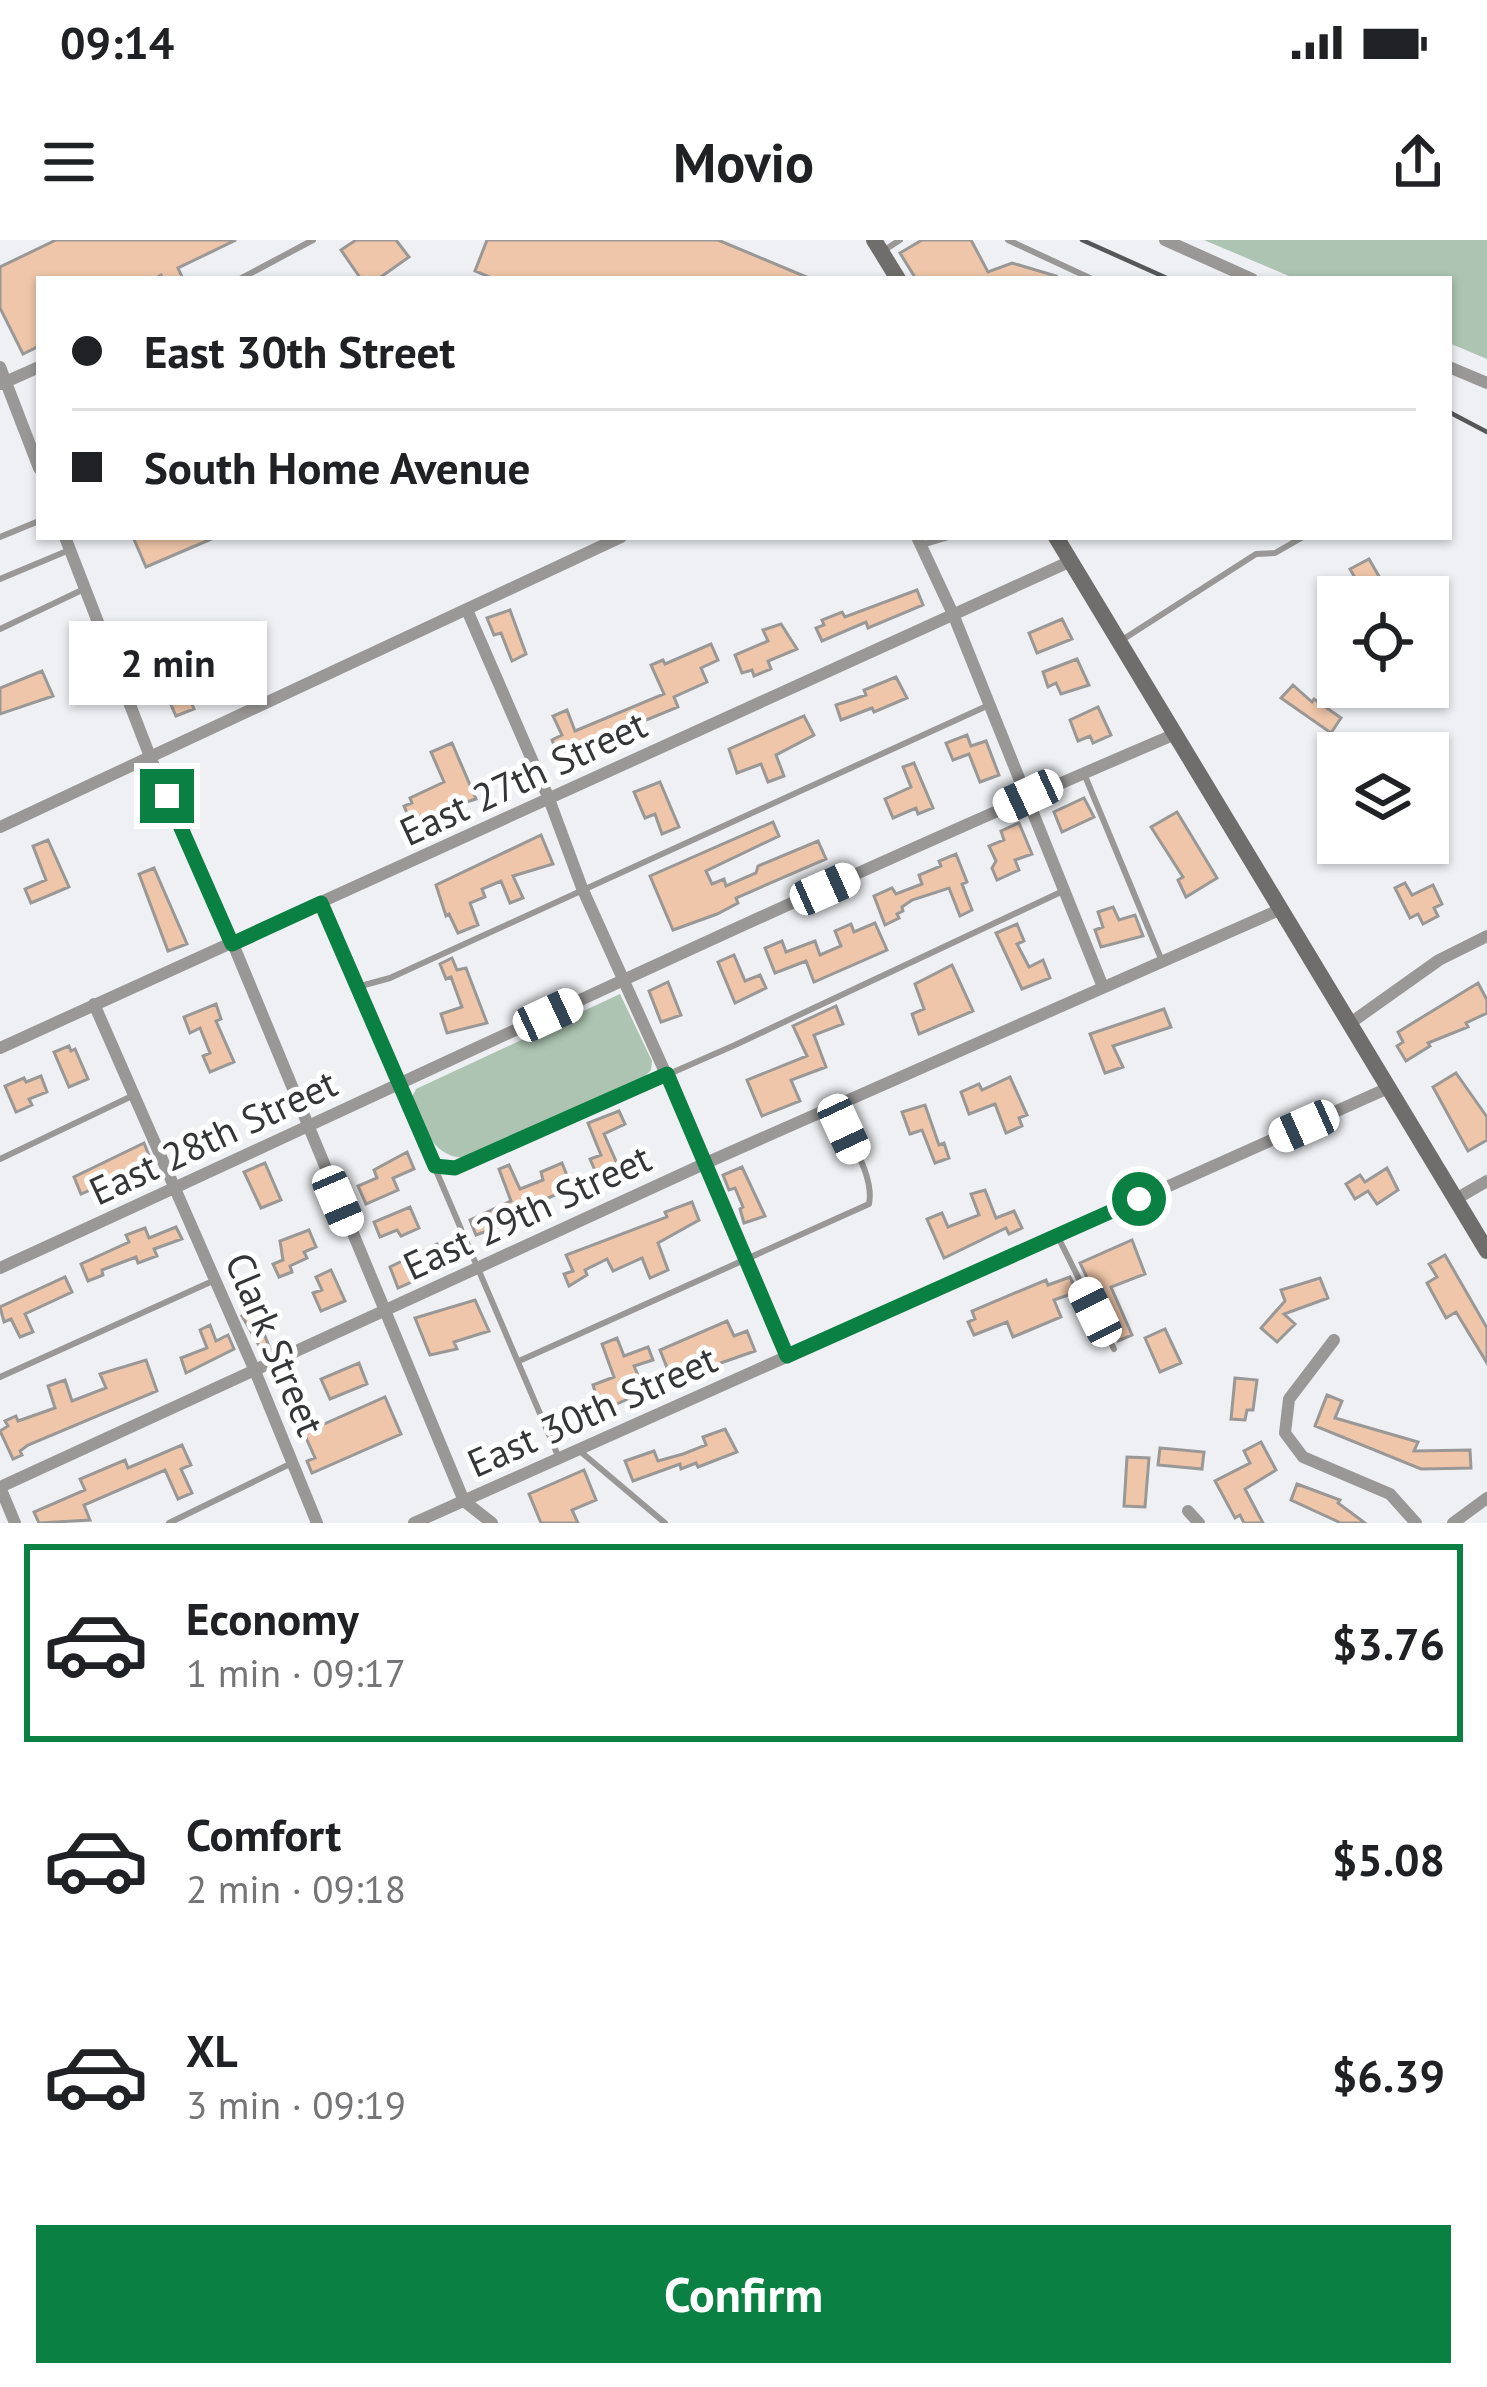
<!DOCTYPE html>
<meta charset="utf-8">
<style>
:root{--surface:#fff;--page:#f2f2f2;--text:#202124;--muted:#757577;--line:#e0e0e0;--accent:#0b8043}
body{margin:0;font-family:"PT Sans",sans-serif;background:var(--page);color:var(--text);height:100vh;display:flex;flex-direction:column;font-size:45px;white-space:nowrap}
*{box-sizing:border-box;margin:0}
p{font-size:39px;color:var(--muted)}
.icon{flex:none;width:66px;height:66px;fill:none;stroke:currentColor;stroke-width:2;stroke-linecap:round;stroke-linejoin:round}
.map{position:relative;height:1283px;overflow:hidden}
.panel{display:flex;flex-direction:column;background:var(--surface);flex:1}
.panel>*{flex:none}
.hud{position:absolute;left:36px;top:36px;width:1416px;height:264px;border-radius:0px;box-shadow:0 3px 9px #0004;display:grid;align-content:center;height:264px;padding:0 36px;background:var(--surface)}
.controls{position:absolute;left:1317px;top:336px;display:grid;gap:24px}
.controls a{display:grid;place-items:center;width:132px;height:132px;border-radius:0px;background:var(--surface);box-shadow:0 3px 9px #0004;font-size:60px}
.end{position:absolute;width:54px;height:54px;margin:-27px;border:15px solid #0b8043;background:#fff;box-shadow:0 0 0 6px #fff}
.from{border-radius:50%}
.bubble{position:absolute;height:84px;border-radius:0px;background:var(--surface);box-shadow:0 3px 9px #0004;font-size:39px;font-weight:700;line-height:84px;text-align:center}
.car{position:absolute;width:36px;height:72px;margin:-36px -18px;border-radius:15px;box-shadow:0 0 9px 3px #0007;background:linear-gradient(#fff 24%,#345 0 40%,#fff 0 76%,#345 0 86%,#fff 0)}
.hud b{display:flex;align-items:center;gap:42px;height:114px;font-size:45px}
.hud b+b{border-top:3px solid var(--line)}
.hud i{width:30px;height:30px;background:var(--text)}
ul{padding:21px 0 0;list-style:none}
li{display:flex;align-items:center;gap:36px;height:198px;margin:0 24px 18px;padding:0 12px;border:6px solid transparent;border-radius:0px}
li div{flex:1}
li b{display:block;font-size:45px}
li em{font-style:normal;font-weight:700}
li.active{border-color:var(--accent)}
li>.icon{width:108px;height:108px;stroke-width:1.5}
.cta{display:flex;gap:24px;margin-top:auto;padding:24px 36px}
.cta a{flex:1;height:138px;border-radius:0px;background:var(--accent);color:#fff;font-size:48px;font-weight:700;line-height:138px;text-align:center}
.status{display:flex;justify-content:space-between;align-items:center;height:84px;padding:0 60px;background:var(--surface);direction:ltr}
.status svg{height:33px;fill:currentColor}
header{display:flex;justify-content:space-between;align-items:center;height:156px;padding:0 36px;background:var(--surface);font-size:54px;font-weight:700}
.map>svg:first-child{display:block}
</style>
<div class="status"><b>09:14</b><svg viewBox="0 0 49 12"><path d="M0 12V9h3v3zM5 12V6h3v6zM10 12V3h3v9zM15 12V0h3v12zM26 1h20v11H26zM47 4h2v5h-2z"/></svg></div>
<header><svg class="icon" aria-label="menu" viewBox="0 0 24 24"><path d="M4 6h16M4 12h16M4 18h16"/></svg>Movio<svg class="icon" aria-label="share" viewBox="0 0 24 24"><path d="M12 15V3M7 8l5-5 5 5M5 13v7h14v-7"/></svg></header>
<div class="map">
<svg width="1487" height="1283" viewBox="0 0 1487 1283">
<rect width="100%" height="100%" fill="#eef0f3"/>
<!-- green -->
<path fill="#acc4b1" d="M 1204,0 L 1487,0 L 1487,119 L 1449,103 L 1449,39 L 1296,39 Z
M 620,754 L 652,821 L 651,830 L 644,837 L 464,918 C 430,916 424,885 412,857 L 416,849 Z"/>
<!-- building -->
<path fill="#efc6a9" stroke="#9a9896" stroke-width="3" d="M 56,0 L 236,0 L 178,28 L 183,39 L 163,39 L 161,35 L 154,39 L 39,39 L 39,106 L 23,114 L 0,68 L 0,27 Z
M 356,0 L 396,0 L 409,17 L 378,39 L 361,39 L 341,10 Z
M 487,0 L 718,0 L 811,39 L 494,39 L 475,31 Z
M 922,0 L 971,0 L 988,32 L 1012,23 L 1056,36 L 1055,39 L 916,39 L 900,13 Z
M 133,297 L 216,297 L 146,327 Z
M 1369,319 L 1391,357 L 1366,357 L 1350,329 Z
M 917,350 L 923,365 L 868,388 L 866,382 L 822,401 L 816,388 L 824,385 L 822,380 L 842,372 L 845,377 Z
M 510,370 L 526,414 L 512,421 L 501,393 L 494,395 L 487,378 Z
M 1062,379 L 1072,399 L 1037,413 L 1029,393 Z
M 781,384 L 797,409 L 768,421 L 771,429 L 754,436 L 752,430 L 742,433 L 735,415 L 768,401 L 763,390 Z
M 161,392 L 194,469 L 176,476 L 146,408 L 150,406 L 146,398 Z
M 711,404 L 718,420 L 701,428 L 707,442 L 674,457 L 678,467 L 559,516 L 552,500 L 562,495 L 553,476 L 567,470 L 575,491 L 664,454 L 651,425 L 663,420 L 665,424 Z
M 1077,419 L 1089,445 L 1061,454 L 1056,443 L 1048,447 L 1043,432 Z
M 42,431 L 53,456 L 0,474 L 0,448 Z
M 896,437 L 907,458 L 874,472 L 872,468 L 841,480 L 836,465 L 866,455 L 864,450 Z
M 1293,445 L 1312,462 L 1314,459 L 1341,478 L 1331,493 L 1281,458 Z
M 1098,467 L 1111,495 L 1093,503 L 1090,496 L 1078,501 L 1070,480 Z
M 804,476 L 814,495 L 776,515 L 784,536 L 768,542 L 761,524 L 737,533 L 729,509 Z
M 967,495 L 971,506 L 986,501 L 999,535 L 980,542 L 969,514 L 953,520 L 946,503 Z
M 452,503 L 476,559 L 410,580 L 404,566 L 412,563 L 410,558 L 444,542 L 431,512 Z
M 914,523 L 933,568 L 918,574 L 916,568 L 893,578 L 885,559 L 911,547 L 903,527 Z
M 660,542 L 679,587 L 662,594 L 655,574 L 645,578 L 634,552 Z
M 1084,558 L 1094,577 L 1062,592 L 1054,572 Z
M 1177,572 L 1217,638 L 1186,657 L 1178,640 L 1183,637 L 1151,587 Z
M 773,582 L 779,596 L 706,631 L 712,644 L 724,639 L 726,646 L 756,633 L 758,626 L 818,601 L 826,619 L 736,658 L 738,663 L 717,674 L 673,690 L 650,636 Z
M 1019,583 L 1032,614 L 1015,620 L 1019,630 L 997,640 L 992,628 L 996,621 L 989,606 L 1004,600 L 1001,591 Z
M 541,595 L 553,624 L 513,636 L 523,658 L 510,663 L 501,641 L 482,649 L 485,657 L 470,663 L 478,685 L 458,693 L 449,674 L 446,676 L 436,645 Z
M 48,600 L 69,647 L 31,663 L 25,649 L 46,640 L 33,606 Z
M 956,614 L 967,642 L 962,644 L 972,670 L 960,676 L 949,648 L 912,660 L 902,667 L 903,671 L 897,674 L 899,678 L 885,685 L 874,656 L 892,648 L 896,654 L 922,644 L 919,635 L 941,626 L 939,621 Z
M 154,628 L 187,704 L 168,711 L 139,634 Z
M 1405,643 L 1412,655 L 1433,645 L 1442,664 L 1434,668 L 1438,676 L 1423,684 L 1418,674 L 1410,678 L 1395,648 Z
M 1113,667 L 1119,680 L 1135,675 L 1143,696 L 1101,707 L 1095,690 L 1103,687 L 1098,672 Z
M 875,683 L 887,710 L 814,742 L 806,721 L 775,733 L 765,708 L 782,701 L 786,712 L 815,701 L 820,715 L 841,706 L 835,691 L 851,684 L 854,692 Z
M 1017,684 L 1024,701 L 1017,704 L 1029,727 L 1043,720 L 1050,738 L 1022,749 L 996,693 Z
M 734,715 L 745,741 L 760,735 L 766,748 L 735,763 L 718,722 Z
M 452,718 L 457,730 L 466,728 L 487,783 L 447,793 L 441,774 L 462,767 L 451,737 L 446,739 L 440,724 Z
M 952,725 L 973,771 L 919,794 L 912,774 L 924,769 L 915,744 Z
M 668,742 L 681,775 L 661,782 L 649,751 Z
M 1478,743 L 1487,760 L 1487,773 L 1466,783 L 1468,787 L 1428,803 L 1430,806 L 1406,821 L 1397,806 L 1403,802 L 1398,792 Z
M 216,764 L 221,779 L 216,781 L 234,822 L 210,832 L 203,816 L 210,813 L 200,788 L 190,793 L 184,777 Z
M 836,766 L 843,784 L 814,795 L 826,827 L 791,840 L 800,861 L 762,876 L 747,840 L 807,816 L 793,786 Z
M 1164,769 L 1171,787 L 1113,806 L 1123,827 L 1105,833 L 1090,794 Z
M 69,806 L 71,811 L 75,809 L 88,839 L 69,847 L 54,812 Z
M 1456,833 L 1487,877 L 1487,900 L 1468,911 L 1433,847 Z
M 41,836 L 47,852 L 29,859 L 32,865 L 16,872 L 5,846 L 24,838 L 26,842 Z
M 1010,837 L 1027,875 L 1019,878 L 1022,886 L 1006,893 L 995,864 L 969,874 L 961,852 L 979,844 L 982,850 Z
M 925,865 L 939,905 L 944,903 L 949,918 L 935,923 L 922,890 L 910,894 L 902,872 Z
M 619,871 L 625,884 L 604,894 L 623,937 L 602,946 L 590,919 L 601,915 L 588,883 Z
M 144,903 L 152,923 L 81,954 L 74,937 Z
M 407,912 L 414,929 L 393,938 L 398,950 L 366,964 L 358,946 L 377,938 L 374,930 Z
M 265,923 L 281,960 L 261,968 L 244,932 Z
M 562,923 L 572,948 L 536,963 L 539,969 L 520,979 L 476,995 L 470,980 L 511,961 L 499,929 L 509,925 L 520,949 L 543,940 L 541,932 Z
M 742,927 L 765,976 L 744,983 L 740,969 L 743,967 L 735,948 L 729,950 L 723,935 Z
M 1387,928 L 1398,950 L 1377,964 L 1368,951 L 1355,959 L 1346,944 L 1360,935 L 1365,942 Z
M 985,950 L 996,978 L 1014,971 L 1022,988 L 1009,994 L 1006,988 L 944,1018 L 927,979 L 942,973 L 948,987 L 979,975 L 971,954 Z
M 692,962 L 699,980 L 658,1003 L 668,1030 L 650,1038 L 642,1018 L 613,1031 L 607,1019 L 585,1030 L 587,1035 L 569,1046 L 564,1034 L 573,1031 L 566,1015 L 667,977 L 665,972 Z
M 410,967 L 419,988 L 401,996 L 397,990 L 380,997 L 374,982 Z
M 176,987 L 182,999 L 154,1009 L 157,1016 L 138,1023 L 136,1017 L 102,1030 L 103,1035 L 88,1041 L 81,1024 L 129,1002 L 126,995 L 145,988 L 149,998 Z
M 309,990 L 316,1007 L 304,1012 L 307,1018 L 290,1026 L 292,1032 L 279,1037 L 273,1024 L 283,1020 L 280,1001 Z
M 1132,1000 L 1145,1034 L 1111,1047 L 1132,1095 L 1118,1101 L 1080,1023 Z
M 437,1004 L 443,1020 L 420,1030 L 423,1037 L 398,1048 L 390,1027 Z
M 1445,1015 L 1487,1088 L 1487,1123 L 1456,1072 L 1446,1078 L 1427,1043 L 1437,1037 L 1429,1024 Z
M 331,1030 L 345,1061 L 321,1071 L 313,1053 L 322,1050 L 316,1037 Z
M 65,1037 L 72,1052 L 25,1074 L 33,1092 L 20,1097 L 11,1079 L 4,1082 L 0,1067 Z
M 1070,1037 L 1077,1052 L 1054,1060 L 1061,1077 L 1013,1097 L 1007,1082 L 974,1095 L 968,1082 L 975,1079 L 972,1071 L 1046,1040 L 1048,1045 Z
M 1320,1038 L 1328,1058 L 1284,1074 L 1295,1084 L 1277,1102 L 1261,1088 L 1285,1061 L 1281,1050 Z
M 261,1052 L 272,1079 L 260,1084 L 271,1111 L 264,1114 L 242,1076 L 252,1072 L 246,1058 Z
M 475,1060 L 489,1091 L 454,1102 L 457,1109 L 430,1115 L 415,1078 Z
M 727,1081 L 734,1096 L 747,1091 L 755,1111 L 672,1140 L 660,1110 Z
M 210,1085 L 216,1101 L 228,1095 L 234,1109 L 186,1133 L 181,1118 L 207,1108 L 200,1090 Z
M 1165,1089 L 1181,1123 L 1160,1132 L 1145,1098 Z
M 617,1098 L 624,1116 L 648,1107 L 653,1120 L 634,1126 L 645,1151 L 608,1168 L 604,1159 L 598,1161 L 593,1145 L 614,1137 L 602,1104 Z
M 146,1120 L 157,1151 L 28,1205 L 20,1211 L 22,1215 L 13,1219 L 0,1191 L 8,1186 L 5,1181 L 16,1176 L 18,1181 L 55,1168 L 48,1146 L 65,1140 L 72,1161 L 106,1148 L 100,1134 Z
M 359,1123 L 367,1144 L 330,1159 L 321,1139 Z
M 1235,1138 L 1257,1140 L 1253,1170 L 1247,1170 L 1245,1180 L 1231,1179 Z
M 1327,1155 L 1342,1161 L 1335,1178 L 1418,1202 L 1414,1211 L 1470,1210 L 1471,1228 L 1421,1229 L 1315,1186 Z
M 385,1157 L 401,1194 L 312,1233 L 307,1221 L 315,1218 L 304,1193 Z
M 725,1189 L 737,1212 L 698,1227 L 696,1223 L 681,1229 L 680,1224 L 633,1241 L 625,1221 L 654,1211 L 658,1221 L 683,1214 L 706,1205 L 703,1197 Z
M 1261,1202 L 1276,1230 L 1245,1249 L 1263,1283 L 1244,1283 L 1240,1275 L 1235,1278 L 1215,1241 L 1250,1223 L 1244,1211 Z
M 182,1205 L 191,1225 L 181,1229 L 192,1253 L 178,1259 L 165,1230 L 84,1265 L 90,1280 L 39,1283 L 34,1272 L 85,1250 L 80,1239 L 125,1220 L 128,1228 Z
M 1160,1208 L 1204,1212 L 1202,1229 L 1158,1225 Z
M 1127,1217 L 1149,1218 L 1145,1267 L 1124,1266 Z
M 584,1230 L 596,1260 L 572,1270 L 578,1283 L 541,1283 L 529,1254 Z
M 1297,1244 L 1340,1260 L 1338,1263 L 1365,1283 L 1341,1283 L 1291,1260 Z"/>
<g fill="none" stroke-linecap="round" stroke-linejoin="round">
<!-- lane -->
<path stroke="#999897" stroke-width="6" d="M 1008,0 L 1092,39
M 883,11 L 900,0
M 240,39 L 313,0
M 0,297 L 39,281
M 921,305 L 948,297
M 0,339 L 67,311
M 0,389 L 82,350
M 1122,400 L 1256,314 L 1275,313 L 1303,297
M 1085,536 L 1162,721
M 322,664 L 559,1218
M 357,747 L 390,738 L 989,465
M 0,919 L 132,856
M 435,926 L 455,928 L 735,805 L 1061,652
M 1059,999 L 1114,1109
M 519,1121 L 869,964 C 875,934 846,897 839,866
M 0,1137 L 215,1040
M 581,1212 L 665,1283
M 169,1283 L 292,1223"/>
<!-- street -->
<path stroke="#999897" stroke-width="12" d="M 1165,0 L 1252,39
M 0,127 L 39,228
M 1449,127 L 1487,143
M 1,144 L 39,127
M 65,297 L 151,519 L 233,704 L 464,1261 L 492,1283
M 917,297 L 953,374 L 1103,747
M 467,370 L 549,559 L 582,648 L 706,923 L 787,1116
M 0,587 L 621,297
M 94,764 L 255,1131 L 317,1283
M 1349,784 L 1439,720 L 1487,696
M 0,808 L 1071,321
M 1456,959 L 1487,941
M 0,1028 C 391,850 778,663 1173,495
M 1334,1100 L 1289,1159 L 1285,1193 L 1303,1217 L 1390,1254 L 1416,1283
M 0,1247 L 706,923 L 1279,670
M 0,1247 L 15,1283
M 1188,1271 L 1199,1283
M 414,1283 L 1386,849
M 1453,1283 L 1487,1258"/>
<!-- secondary -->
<path stroke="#6f6e6d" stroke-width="16" d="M 874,0 L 898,39
M 1056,297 L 1487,1011"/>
<!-- rail -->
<path stroke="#565759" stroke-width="4.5" d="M 1082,0 L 1169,39
M 1449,172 L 1487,192"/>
</g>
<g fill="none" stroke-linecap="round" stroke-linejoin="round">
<!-- route -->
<path stroke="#0b8043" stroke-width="15" d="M 167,556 L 232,704 L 321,663 L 435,926 L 455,928 L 667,834 L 787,1116 L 1139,959"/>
</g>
<g text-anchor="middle" stroke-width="10" stroke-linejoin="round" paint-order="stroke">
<!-- street labels -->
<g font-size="39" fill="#353637" stroke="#fff">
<text transform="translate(523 538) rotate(-25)" y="14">East 27th Street</text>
<text transform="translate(213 897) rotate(-25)" y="14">East 28th Street</text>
<text transform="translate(527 972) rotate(-25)" y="14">East 29th Street</text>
<text transform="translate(275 1104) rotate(67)" y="14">Clark Street</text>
<text transform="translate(592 1171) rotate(-24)" y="14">East 30th Street</text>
</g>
</g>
</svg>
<div class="controls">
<a><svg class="icon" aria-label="locate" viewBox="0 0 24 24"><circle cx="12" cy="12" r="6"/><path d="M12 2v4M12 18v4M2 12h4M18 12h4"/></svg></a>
<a><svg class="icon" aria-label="layers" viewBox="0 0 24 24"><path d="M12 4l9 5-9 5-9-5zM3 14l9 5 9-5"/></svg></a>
</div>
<i class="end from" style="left:1139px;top:959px"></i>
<i class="end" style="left:167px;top:556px"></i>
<div class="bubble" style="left:69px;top:381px;width:198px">2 min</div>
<i class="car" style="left:1028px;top:556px;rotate:245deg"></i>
<i class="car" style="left:825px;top:649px;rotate:66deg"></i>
<i class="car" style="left:548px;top:775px;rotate:65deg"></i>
<i class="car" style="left:1304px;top:886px;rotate:246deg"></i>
<i class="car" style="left:844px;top:889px;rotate:155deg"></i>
<i class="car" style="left:338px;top:961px;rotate:157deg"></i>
<i class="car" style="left:1095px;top:1072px;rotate:334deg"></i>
<div class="hud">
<b><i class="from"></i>East 30th Street</b>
<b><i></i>South Home Avenue</b>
</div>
</div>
<section class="panel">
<ul>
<li class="active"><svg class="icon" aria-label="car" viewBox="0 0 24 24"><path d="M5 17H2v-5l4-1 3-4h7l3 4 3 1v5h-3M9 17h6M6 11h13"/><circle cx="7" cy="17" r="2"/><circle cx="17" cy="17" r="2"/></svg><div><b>Economy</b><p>1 min · 09:17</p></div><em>$3.76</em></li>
<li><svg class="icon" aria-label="car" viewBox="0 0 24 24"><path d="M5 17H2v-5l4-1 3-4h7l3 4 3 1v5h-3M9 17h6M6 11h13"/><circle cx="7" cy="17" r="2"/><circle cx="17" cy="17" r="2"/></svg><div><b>Comfort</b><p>2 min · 09:18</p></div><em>$5.08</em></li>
<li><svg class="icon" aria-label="car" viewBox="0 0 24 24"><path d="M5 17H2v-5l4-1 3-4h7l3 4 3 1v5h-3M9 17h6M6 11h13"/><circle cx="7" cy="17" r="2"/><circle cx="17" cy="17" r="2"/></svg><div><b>XL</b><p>3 min · 09:19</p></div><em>$6.39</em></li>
</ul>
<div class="cta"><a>Confirm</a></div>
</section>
